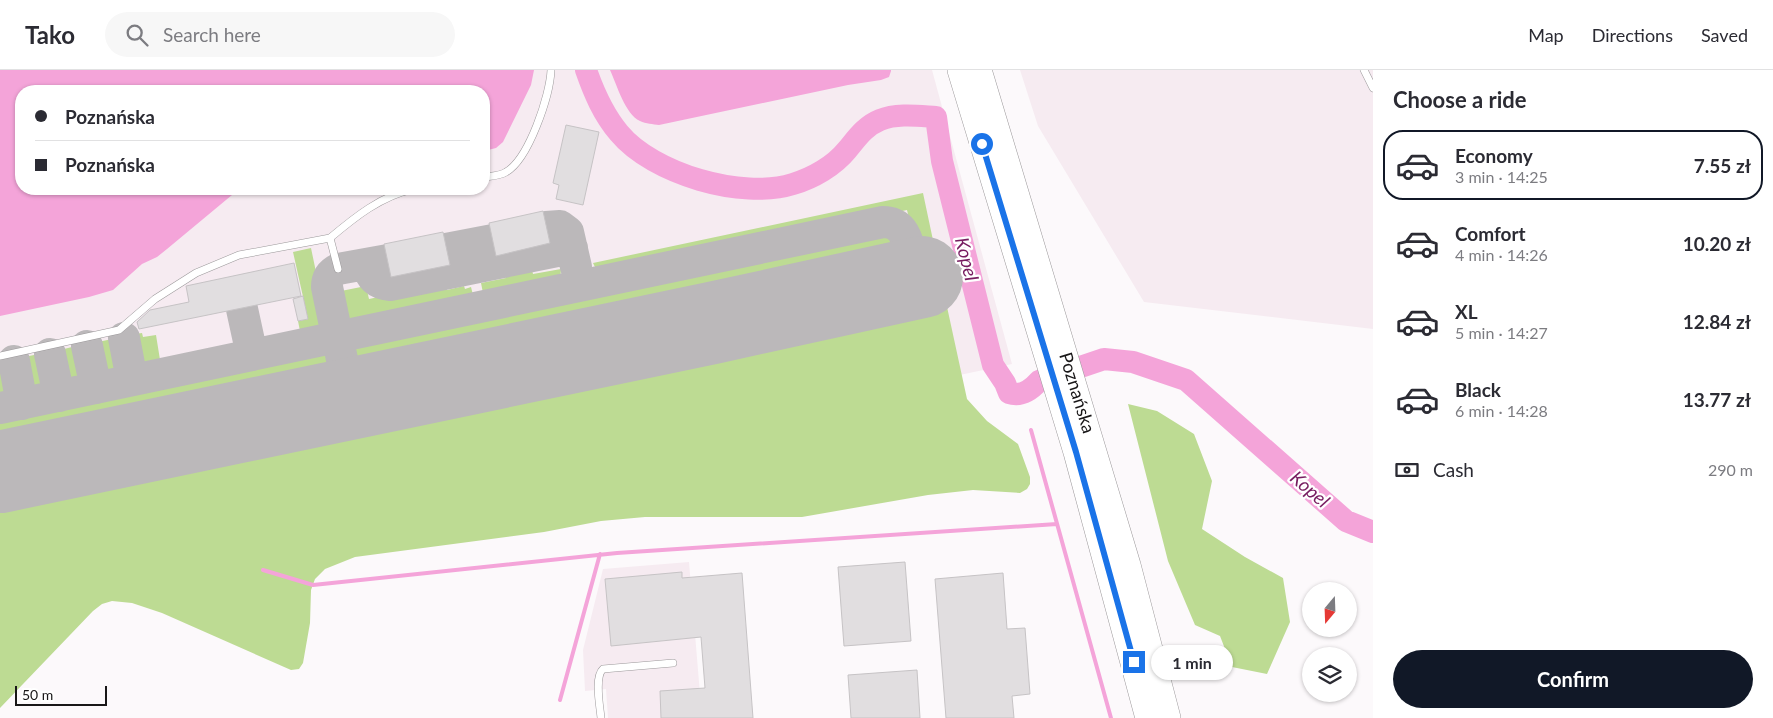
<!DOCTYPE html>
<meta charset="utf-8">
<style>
:root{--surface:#fff;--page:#f7f7f7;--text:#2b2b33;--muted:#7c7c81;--line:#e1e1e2;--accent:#111827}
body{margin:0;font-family:Lato,sans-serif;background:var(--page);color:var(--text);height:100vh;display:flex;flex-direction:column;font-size:19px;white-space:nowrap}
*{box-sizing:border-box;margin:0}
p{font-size:16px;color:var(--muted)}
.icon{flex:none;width:28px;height:28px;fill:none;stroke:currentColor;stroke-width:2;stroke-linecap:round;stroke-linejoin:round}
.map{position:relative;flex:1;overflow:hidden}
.side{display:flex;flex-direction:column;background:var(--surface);width:400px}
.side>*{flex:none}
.hud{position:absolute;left:15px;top:15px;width:475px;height:110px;border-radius:20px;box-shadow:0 1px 4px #0004;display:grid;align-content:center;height:110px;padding:0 20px;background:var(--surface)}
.needle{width:32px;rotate:199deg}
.fabs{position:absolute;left:1302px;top:512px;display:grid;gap:10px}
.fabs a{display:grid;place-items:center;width:55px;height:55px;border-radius:50%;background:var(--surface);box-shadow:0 1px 4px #0004;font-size:25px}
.scale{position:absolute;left:15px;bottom:12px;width:92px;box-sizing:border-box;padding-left:5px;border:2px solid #191718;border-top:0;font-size:14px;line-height:18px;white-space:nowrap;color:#191718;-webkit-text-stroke:4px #fff;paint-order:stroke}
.end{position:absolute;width:22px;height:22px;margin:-11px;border:6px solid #1a73e8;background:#fff;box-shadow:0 0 0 2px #fff}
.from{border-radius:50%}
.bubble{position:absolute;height:35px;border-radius:18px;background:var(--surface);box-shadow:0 1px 4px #0004;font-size:16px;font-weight:700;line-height:35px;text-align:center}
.hud b{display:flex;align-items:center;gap:18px;height:48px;font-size:19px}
.hud b+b{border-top:1px solid var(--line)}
.hud i{width:12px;height:12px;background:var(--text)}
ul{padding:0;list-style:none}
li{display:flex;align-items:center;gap:15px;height:70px;margin:0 10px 8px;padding:0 10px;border:2px solid transparent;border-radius:20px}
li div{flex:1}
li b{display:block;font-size:19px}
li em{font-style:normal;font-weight:700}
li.active{border-color:var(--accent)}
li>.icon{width:45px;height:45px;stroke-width:1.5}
h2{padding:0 20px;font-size:22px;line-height:60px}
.pay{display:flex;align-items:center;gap:12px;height:55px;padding:0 20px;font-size:19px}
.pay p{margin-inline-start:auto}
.primary-button{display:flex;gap:10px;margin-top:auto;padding:10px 20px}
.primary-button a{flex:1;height:58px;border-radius:30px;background:var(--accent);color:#fff;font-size:20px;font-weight:700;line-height:58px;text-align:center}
header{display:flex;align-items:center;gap:30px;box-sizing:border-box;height:70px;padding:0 25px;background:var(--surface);border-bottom:1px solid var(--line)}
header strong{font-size:24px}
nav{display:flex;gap:28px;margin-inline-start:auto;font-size:18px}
.search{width:350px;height:45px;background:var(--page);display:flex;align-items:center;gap:12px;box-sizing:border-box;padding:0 18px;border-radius:28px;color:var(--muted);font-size:19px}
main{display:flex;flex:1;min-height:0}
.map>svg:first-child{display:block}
</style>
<header>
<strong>Tako</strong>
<div class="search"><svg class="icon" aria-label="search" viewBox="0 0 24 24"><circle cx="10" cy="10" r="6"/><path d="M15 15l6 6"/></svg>Search here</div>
<nav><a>Map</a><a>Directions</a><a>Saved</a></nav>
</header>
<main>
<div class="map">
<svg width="1373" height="648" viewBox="0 0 1373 648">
<rect width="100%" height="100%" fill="#fcf9fb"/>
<!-- built -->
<path fill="#f6ebf1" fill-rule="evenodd" d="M 0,0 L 932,0 L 1012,294 L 0,507 ZM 21,21 L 484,21 L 484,119 L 21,119 Z
M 1020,0 L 1373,0 L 1373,259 L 1144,232 L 1038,56 Z
M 689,492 L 702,648 L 608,648 L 606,619 L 585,621 L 583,580 L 603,499 Z"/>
<!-- green -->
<path fill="#bddb93" d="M 923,123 L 937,189 L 917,182 L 907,140 L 599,205 L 593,193 Z
M 883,160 C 897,163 900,173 903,186 L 896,196 L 362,309 L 352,303 L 347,278 L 351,272 Z
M 311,178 L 325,245 L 321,247 L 323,249 L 325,249 L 327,256 L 323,262 L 307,266 L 300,261 L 298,251 L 308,249 L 293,182 Z
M 561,189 L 561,194 L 532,200 L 533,204 L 561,199 L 560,213 L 488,228 L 483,223 L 481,213 L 506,208 L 505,200 Z
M 444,213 L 447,220 L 464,216 L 465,219 L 471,217 L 473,225 L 469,232 L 348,257 L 342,253 L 336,227 L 341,221 L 366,216 L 369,229 Z
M 944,223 L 967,329 L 987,351 L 1018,374 L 1030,407 L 1030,414 L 1027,419 L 1020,423 L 973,420 L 928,425 L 802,447 L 645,447 L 601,451 L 544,462 L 355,487 L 325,499 L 315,509 L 311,520 L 310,553 L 303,593 L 299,599 L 291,600 L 162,543 L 132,533 L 112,531 L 102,534 L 93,541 L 0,638 L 0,420 Z
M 142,263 L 143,267 L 156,265 L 161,296 L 140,301 L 136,298 L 129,265 Z
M 117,268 L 124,301 L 122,305 L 104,309 L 99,306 L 93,273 Z
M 80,275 L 88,309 L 85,313 L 67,317 L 63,315 L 56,281 Z
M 326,277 L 333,282 L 338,306 L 332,316 L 0,386 L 0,346 Z
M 44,283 L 51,317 L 48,321 L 31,325 L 26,322 L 19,288 Z
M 7,291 L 14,325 L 12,328 L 0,331 L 0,292 Z
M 1128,334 L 1157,341 L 1194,364 L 1212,411 L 1202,459 L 1245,487 L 1283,508 L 1290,552 L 1267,604 L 1232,597 L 1220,566 L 1195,555 L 1168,491 Z"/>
<!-- water -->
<path fill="#f4a4d9" d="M 0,0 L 534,0 L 531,15 L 503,72 L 496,78 L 484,81 L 484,21 L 21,21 L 21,119 L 245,119 L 232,125 L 167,179 L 157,187 L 142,194 L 113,220 L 89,227 L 0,246 Z
M 610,0 L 891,0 L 891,1 L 889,7 L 881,10 L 848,15 L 659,55 C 653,54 646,54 640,51 C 625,44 617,15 610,0 Z"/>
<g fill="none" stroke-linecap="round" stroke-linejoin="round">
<!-- stream -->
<path stroke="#f4a4d9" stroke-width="4" d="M 1031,360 L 1111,648
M 263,500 L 313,515 L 617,483 L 1057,454
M 560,630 L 600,484"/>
<!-- river -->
<path stroke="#f4a4d9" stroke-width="22" d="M 586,0 C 594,23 603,44 619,63 C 653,104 742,130 793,114 C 813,108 834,96 847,80 C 857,68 865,56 880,50 C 897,43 919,46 936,47 L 942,91 L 993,295 L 1005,313 L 1009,323 C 1021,327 1031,320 1039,311 L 1104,289 L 1133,292 L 1186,310 L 1346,451 L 1373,462"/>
<!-- taxiway -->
<path stroke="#bbb8ba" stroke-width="32" d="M 546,157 L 560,156 L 568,162 L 576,197
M 446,179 L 493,170
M 367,194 C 370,207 377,214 390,215 L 572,178
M 242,239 L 252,285
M 124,268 L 132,310
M 87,276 L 96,318
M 50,284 L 59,326
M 14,291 L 22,334
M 350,328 L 327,217 C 327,208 330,203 338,199 L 388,190
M 0,338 L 883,152 C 901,152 906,165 910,180 C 911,188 914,196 909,204 C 906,208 901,210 896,212"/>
<!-- runway -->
<path stroke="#bbb8ba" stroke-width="82" d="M 0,402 L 712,253 L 922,207"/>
</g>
<!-- building -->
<path fill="#e1dee0" stroke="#c6c3c5" d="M 566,55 L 599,62 L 583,135 L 556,129 L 559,115 L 553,113 Z
M 543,141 L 550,173 L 496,186 L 489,153 Z
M 443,162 L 450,195 L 391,207 L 384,174 Z
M 294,193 L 301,226 L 139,259 L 137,252 L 150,240 L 189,232 L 186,216 Z
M 303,226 L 308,249 L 298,251 L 293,229 Z
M 905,492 L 911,571 L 844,576 L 838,497 Z
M 682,502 L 682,508 L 742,503 L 753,648 L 661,648 L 660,621 L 705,618 L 701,567 L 611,576 L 605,509 Z
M 1003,503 L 1007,559 L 1025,558 L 1030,624 L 1012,626 L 1014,648 L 946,648 L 935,509 Z
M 917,600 L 920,648 L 851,648 L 848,605 Z"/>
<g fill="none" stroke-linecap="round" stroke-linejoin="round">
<defs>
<path id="service" d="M 1364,0 L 1373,18
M 484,107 C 491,106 500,106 506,102 C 529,89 550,25 551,0
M 338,199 L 330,168 C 355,147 381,126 413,119
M 0,286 L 119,260 L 155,229 L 196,203 L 239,185 L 330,168
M 601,648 C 600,636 594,607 603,599 L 673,593"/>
<path id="motorway" d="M 960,0 L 1076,382 L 1148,648
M 979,0 L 1128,495 L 1168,648"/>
</defs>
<!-- service casing -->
<use href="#service" stroke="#9b989a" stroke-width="8"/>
<!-- motorway casing -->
<use href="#motorway" stroke="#9b989a" stroke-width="26"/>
<!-- service -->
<use href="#service" stroke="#fff" stroke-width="7"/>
<!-- motorway -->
<use href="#motorway" stroke="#fff" stroke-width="25"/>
</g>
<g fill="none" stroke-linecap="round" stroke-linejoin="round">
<!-- route -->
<path stroke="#1a73e8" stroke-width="6" d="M 982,74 L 1076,382 L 1134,592"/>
</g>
<g text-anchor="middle" stroke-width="4.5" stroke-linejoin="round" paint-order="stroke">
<!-- street labels -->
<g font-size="18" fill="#191718" stroke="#fff">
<text transform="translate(1077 323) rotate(73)" y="6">Poznańska</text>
</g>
<!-- water labels -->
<g font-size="19" font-style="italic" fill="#771c60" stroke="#fff">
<text transform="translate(967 189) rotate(76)" y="7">Kopel</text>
<text transform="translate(1310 419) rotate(41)" y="7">Kopel</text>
</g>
</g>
</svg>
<div class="fabs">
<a><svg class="needle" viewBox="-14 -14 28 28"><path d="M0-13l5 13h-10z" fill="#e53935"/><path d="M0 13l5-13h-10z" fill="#7c7c81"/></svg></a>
<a><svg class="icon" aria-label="layers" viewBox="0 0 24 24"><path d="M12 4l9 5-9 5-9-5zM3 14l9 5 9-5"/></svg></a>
</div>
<div class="scale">50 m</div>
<i class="end from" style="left:982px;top:74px"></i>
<i class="end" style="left:1134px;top:592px"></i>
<div class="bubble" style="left:1151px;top:575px;width:82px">1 min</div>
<div class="hud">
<b><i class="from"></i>Poznańska</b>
<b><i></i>Poznańska</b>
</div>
</div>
<section class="side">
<h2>Choose a ride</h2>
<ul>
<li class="active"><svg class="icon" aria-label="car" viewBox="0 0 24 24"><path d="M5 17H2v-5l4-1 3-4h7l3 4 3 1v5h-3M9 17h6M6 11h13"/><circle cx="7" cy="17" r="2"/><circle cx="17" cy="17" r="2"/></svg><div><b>Economy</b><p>3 min · 14:25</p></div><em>7.55 zł</em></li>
<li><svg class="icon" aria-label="car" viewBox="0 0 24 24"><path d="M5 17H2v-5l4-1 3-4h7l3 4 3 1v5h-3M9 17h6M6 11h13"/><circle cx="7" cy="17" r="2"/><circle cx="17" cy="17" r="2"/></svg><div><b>Comfort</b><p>4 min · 14:26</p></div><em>10.20 zł</em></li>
<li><svg class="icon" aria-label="car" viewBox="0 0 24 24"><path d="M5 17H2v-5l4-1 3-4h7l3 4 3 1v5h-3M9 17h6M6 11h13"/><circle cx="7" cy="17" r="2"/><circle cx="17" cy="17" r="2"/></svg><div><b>XL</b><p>5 min · 14:27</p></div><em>12.84 zł</em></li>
<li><svg class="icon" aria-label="car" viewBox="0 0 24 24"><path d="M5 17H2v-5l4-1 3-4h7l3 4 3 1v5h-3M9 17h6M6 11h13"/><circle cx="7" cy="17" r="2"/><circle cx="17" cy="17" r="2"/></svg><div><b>Black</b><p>6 min · 14:28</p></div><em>13.77 zł</em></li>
</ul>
<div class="pay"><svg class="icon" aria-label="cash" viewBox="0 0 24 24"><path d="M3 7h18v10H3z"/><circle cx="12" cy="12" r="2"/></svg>Cash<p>290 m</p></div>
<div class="primary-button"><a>Confirm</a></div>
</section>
</main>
